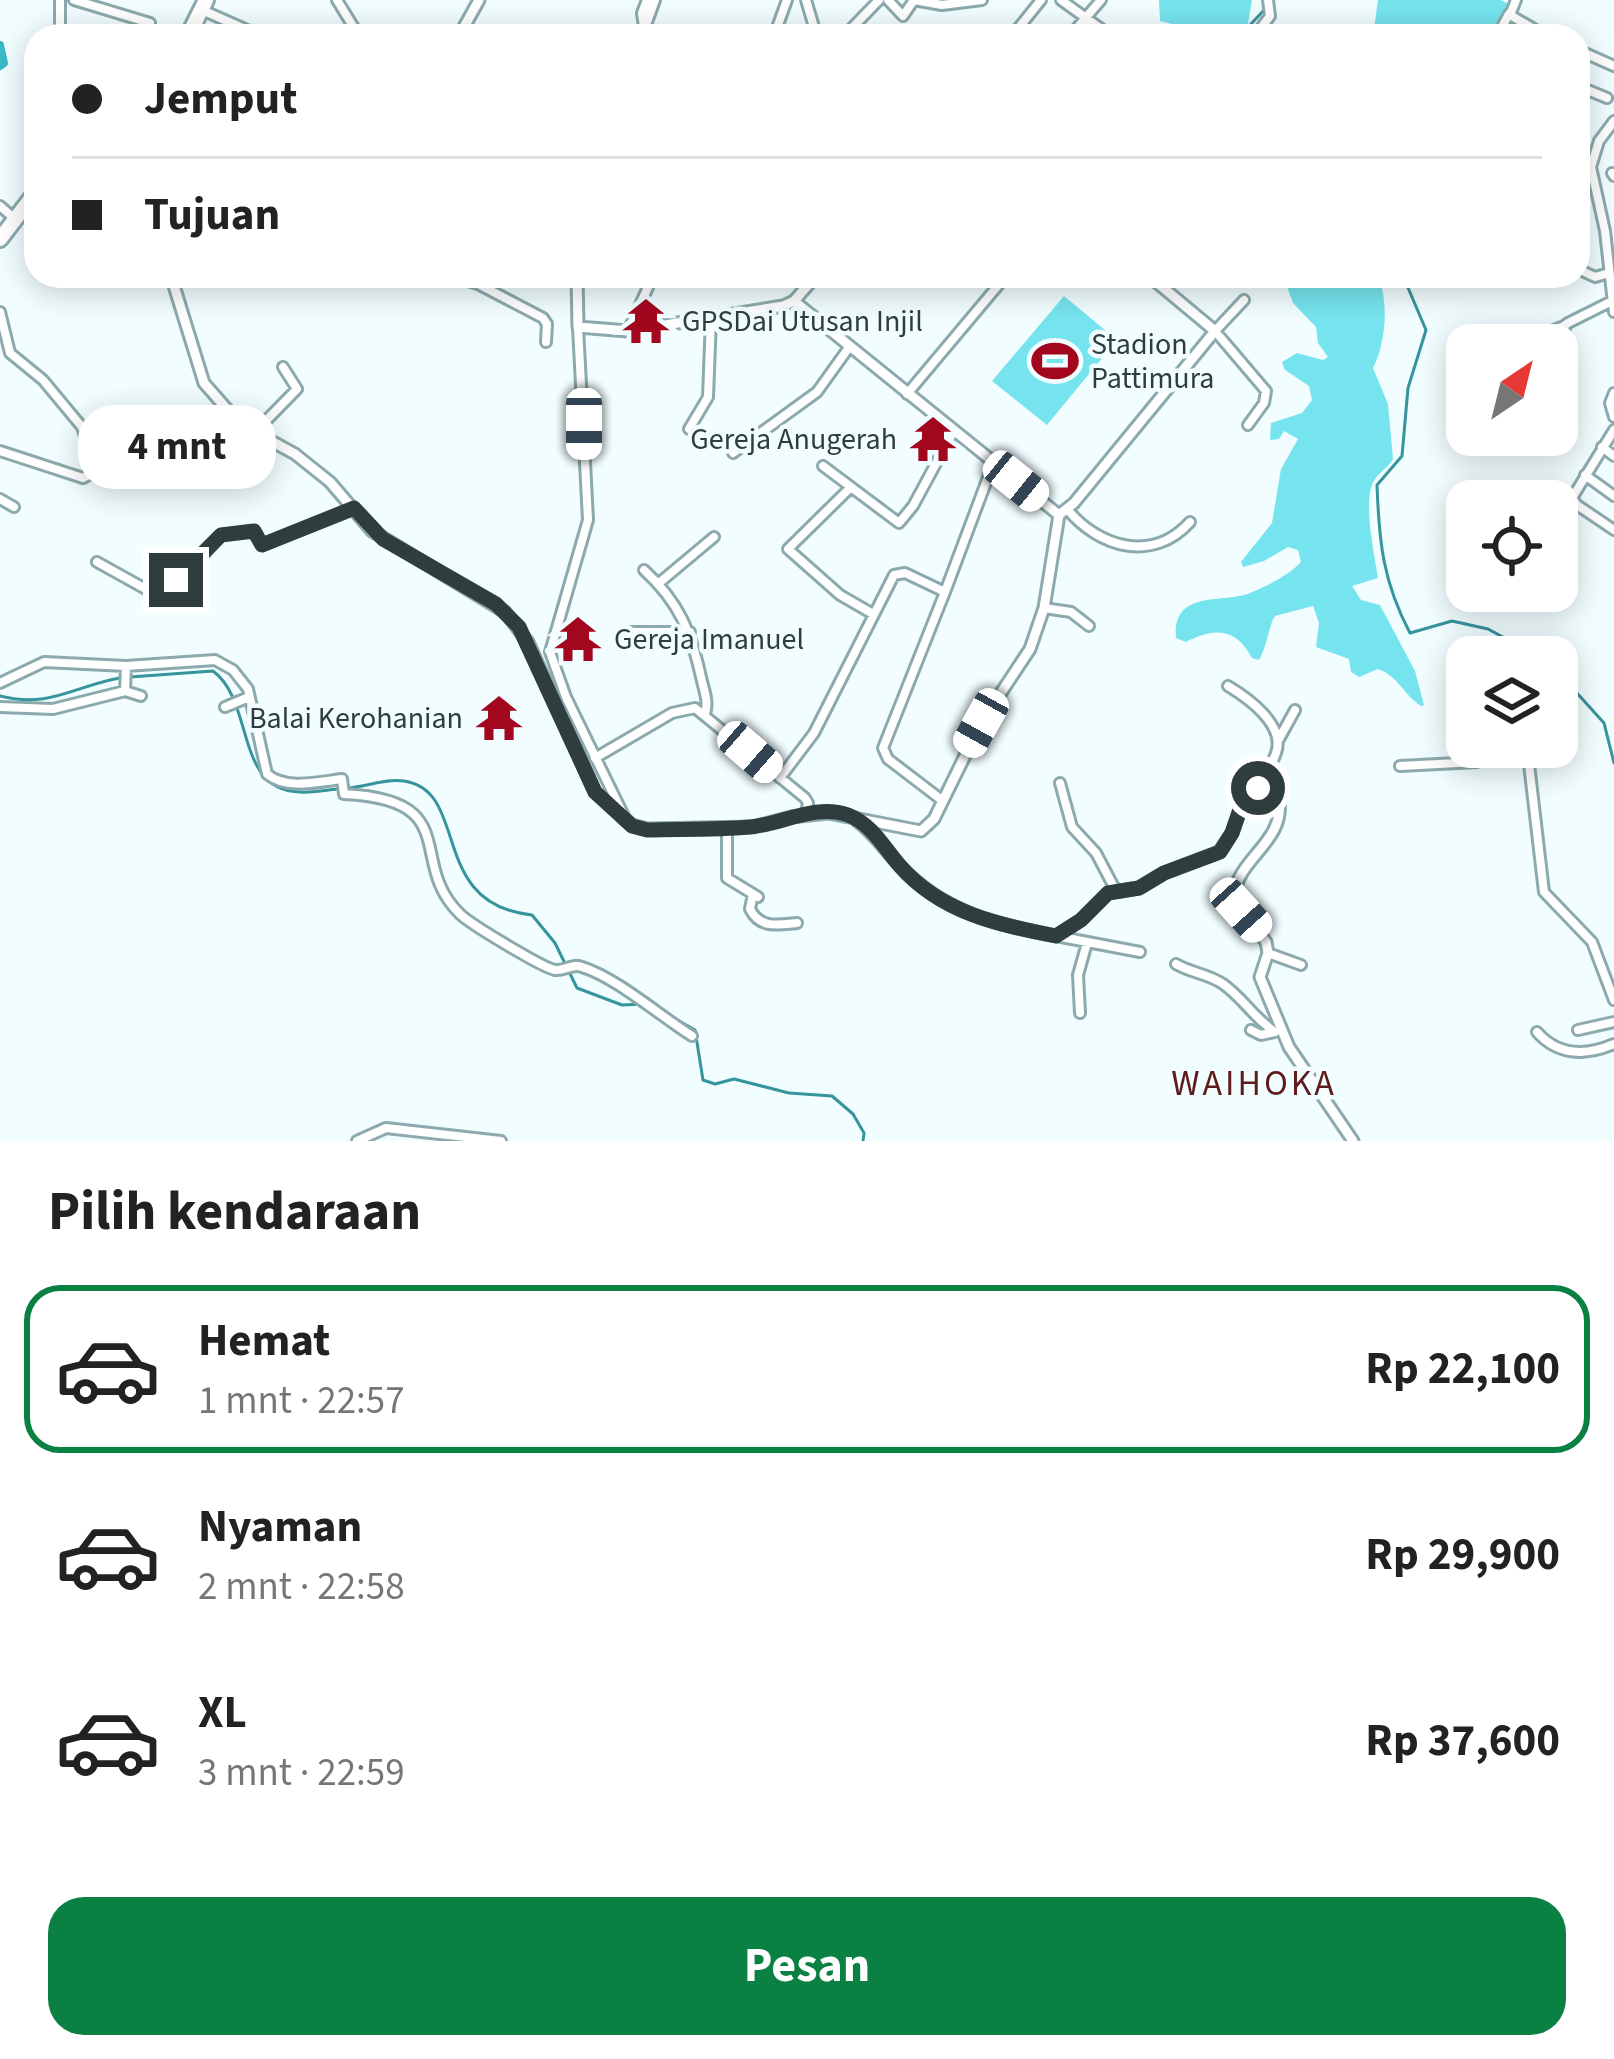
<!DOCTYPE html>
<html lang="id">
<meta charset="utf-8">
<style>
:root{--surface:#fff;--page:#f6f6f6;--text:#222;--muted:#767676;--line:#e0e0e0;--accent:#0b8043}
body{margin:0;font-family:"Source Sans 3",sans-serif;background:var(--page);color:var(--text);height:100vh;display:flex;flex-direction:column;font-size:45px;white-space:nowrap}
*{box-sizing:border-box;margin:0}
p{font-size:39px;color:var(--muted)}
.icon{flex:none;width:66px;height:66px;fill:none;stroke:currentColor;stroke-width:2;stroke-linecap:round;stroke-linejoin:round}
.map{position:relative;height:1141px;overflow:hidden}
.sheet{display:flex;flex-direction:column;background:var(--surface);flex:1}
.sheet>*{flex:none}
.hud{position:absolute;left:24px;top:24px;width:1566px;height:264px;border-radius:36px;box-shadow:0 6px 30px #0003;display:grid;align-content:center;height:264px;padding:0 48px;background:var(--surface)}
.needle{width:78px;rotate:35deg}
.buttons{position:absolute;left:1446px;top:324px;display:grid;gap:24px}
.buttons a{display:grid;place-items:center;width:132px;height:132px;border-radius:24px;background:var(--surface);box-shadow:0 6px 30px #0003;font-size:60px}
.end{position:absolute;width:54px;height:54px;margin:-27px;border:15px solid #303d3e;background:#fff;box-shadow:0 0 0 6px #fff}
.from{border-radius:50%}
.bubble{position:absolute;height:84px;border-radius:36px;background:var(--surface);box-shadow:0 6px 30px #0003;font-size:39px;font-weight:700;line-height:84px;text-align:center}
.car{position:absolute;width:36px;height:72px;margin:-36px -18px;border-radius:15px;box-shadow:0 0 9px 3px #0007;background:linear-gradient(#fff 24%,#345 0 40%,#fff 0 76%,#345 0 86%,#fff 0)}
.hud b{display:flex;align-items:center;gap:42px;height:114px;font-size:45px}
.hud b+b{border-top:3px solid var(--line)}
.hud i{width:30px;height:30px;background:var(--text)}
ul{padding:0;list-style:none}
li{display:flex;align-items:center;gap:36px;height:168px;margin:0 24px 18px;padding:0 24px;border:6px solid transparent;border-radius:36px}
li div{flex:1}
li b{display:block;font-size:45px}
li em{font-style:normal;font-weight:700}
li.active{border-color:var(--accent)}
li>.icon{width:108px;height:108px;stroke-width:1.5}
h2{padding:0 48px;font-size:54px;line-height:144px}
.action{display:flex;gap:24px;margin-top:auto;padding:24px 48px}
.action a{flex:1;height:138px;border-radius:36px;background:var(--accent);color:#fff;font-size:48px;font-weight:700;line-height:138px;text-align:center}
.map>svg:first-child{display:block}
</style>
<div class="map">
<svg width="1614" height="1141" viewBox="0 0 1614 1141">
<rect width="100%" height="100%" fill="#f1fdff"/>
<!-- green -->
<path fill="#76e4ee" d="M 1159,0 L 1252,0 L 1246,36 L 1181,36 L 1172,24 L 1160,21 Z
M 1378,0 L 1501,0 L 1510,5 L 1494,36 L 1373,36 Z
M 1283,276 L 1378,276 C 1389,302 1386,342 1373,368 L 1388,404 L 1393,459 C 1388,468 1379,472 1374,481 C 1362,500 1375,557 1378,578 L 1352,586 L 1361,600 L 1380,605 L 1415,671 L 1424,705 L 1421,706 C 1403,694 1398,676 1378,669 L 1359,677 L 1351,672 L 1349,659 L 1316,647 L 1319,623 L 1313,606 L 1275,616 C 1268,627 1268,644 1259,660 L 1252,658 C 1236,628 1215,627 1186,642 L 1176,638 C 1172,589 1223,604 1250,593 C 1267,586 1289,575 1301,562 L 1298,550 L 1288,547 L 1264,561 L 1243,567 L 1241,562 L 1272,523 L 1281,469 L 1298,439 L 1284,431 L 1279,439 L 1270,440 L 1271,423 L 1302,413 L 1312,400 L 1309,386 L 1285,370 L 1282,362 L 1297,353 L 1323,360 L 1328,357 L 1318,343 L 1316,327 L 1293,303 Z
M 1064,296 L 1117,340 L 1047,425 L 992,381 Z"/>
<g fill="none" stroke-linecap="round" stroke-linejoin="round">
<!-- stream -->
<path stroke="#36949c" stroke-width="3" d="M 1250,36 L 1250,25 L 1266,8
M 1406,283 L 1426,330 L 1408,388 L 1402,456 L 1377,485 C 1379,542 1383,582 1410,633 L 1452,621 L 1488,629 L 1540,657
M 1557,671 L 1604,723 L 1614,763
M 130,677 L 213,671 C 255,702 234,790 300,792 C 312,793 325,790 338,789
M 0,696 C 49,709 77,685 120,678
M 347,788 C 366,787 386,778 404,781 C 471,791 427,904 532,915 L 555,943 L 577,988 L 622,1005 L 644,1004
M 658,1009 L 695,1030 L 703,1080 L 715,1084 L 734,1079 L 789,1093 L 832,1096 L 853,1114 L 864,1133 L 863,1141"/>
<!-- canal -->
<path stroke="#39bac5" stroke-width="8" d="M 0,45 L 4,63 L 0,66"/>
<defs>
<path id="minor" d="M 60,0 L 60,36
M 74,0 L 150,23
M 337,0 L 359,36
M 806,0 L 814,27
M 888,0 L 903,16 L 914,0 L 942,5 L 982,0
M 1061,0 L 1111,36
M 1516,0 L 1510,15 L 1546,36
M 202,10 L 261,36
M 644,27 L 642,13 L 647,0
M 642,36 L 655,0
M 774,36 L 787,0
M 850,36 L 851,29 L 879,0
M 1012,36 L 1041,0
M 1070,36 L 1101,0
M 1255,36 L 1270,16 L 1268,0
M 1497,36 L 1509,14
M 1578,50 L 1614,66
M 1578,86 L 1607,98
M 1614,121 L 1599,141 L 1591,167 L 1605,231 L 1614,312
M 1578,169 L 1591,167
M 1612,173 L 1614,176
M 0,206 L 16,220
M 1578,269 L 1595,277 L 1609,273
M 451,276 L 478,284 L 543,318 L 547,324 L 546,342
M 1404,276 L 1406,279
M 1244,300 L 1215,331 L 1266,391 L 1264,403 L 1248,425
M 0,312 L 10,353 L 43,380 L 82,427 L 96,471 L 83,478 L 0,451
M 578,327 L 588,520 L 550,652 L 566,697 L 625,818
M 628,331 L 649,285 L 642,276
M 1544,343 L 1551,331 L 1564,326
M 1557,352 L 1566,340 L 1564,326 L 1568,323 L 1612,301
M 1614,393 L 1610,403 L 1614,417
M 907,394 L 1006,276
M 689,429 L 708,397 L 711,318
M 1614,430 L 1572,498 L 1577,505 L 1614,530
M 255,432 L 297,389 L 283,367
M 1602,447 L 1614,456
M 733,453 L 817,392 L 850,346
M 823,466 L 899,523 L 913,506 L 953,432
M 1585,475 L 1614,496
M 850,488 L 788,549 L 840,595 L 873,614
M 0,499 L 14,507
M 1067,509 C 1099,548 1153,563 1190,522
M 97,562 L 151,592 L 191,568 L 221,535 L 254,531 L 262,545 L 354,509
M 644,570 C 679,602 691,632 701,677 C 704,691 709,701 705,714
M 659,583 L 714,537
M 1044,608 L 1071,612 L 1089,626
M 631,632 L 690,632
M 0,683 L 44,662 L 126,666 L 215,660 L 233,670 L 248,689 L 267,774 C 286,790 318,782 342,779 L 344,794 C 465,800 406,862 460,914 C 470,924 543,968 555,970 C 565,971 573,963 582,967 C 617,978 660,1016 692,1036
M 1228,686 C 1248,698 1286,725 1276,753 C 1272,765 1264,777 1258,788
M 125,691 L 141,696
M 0,707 L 53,709 L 125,691 L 126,666
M 225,707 L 249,697
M 1279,739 L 1295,710
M 1527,747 L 1544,892 L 1592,942 L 1614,1000
M 595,758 L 672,713 L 695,708 L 805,798 L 808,803 L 806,814
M 1400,766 L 1477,762 L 1499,747
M 780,778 L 814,733 L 894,575 L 905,573 L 945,592 L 993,464
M 1060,783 L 1072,827 L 1096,853 L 1116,891
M 943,801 L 888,759 L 883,748 L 945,592
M 727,828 L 727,878 L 758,897
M 753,894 L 750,909 C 760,929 778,925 797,923
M 1056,936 L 1140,952
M 1268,953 L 1301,965
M 1176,964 C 1191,973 1209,974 1223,984 C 1243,998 1254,1018 1275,1032
M 1080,1013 L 1078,975 L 1087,943
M 1251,1030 L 1261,1035 L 1275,1032
M 1578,1030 L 1614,1022
M 1537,1032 C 1558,1056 1586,1056 1614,1044
M 357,1141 L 386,1128 L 501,1141"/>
<path id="tertiary" d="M 459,36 L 479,0
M 171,276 L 204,383 L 240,424 L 295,454 L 330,482 L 372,531 L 505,612 L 528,642 L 595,792 L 632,825 L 647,829 L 753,827 L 791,817 L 828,813 L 921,831 L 934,819 L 981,723 L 1030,649 L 1044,608 L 1059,515 L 1074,503 L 1215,331 L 1149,276
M 577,276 L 578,327 L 628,331 L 783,306 L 794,301 L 816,276
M 794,301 L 1059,515
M 856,820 C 875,834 886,852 902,868 C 945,913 998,925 1056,936 L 1081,920 L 1108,893 L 1139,888 L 1164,873 L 1219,852 L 1232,833 L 1244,798 L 1258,788 L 1270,791 L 1279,801 C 1285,843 1234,860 1234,899 L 1266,942 L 1268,953 L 1260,977 L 1289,1047 L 1353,1141"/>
<path id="trunk" d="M 188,36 L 206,0
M 0,239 L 36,192"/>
</defs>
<!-- minor casing -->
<use href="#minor" stroke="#8caaad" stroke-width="14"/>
<!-- tertiary casing -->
<use href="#tertiary" stroke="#8caaad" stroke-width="15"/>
<!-- trunk casing -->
<use href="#trunk" stroke="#8caaad" stroke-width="20"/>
<!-- minor -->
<use href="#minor" stroke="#fff" stroke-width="8"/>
<!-- tertiary -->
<use href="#tertiary" stroke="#fff" stroke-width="9"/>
<!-- trunk -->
<use href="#trunk" stroke="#fff" stroke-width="14"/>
</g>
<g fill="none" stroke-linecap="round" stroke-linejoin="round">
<!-- route -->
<path stroke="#303d3e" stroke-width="15" d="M 176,580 L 221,535 L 254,531 L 262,545 L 354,508 L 383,539 L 496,604 L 519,627 L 595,792 L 632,826 L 647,830 C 681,829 715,830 749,827 C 781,825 815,803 848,815 C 872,824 885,849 900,866 C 941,913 999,925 1056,936 L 1081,920 L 1108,893 L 1139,888 L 1164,873 L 1220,852 L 1232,833 L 1244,798 L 1258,788"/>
</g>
<!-- icons -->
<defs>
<symbol id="temple-bare" viewBox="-9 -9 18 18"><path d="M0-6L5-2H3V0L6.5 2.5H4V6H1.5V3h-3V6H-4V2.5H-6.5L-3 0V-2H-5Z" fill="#a3071e" stroke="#f1fdff" stroke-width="2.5" paint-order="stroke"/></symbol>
<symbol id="stadium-bare" viewBox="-9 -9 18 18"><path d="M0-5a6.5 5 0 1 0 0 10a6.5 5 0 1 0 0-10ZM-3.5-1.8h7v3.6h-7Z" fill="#a3071e" stroke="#f1fdff" stroke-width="2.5" paint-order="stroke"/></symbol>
</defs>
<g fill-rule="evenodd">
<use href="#temple-bare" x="613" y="288" width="66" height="66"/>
<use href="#stadium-bare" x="1022" y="328" width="66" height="66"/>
<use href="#temple-bare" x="900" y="406" width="66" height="66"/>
<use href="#temple-bare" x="545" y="606" width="66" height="66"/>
<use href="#temple-bare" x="466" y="685" width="66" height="66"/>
</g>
<g text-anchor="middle" stroke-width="9" stroke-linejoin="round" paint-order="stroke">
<!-- poi labels -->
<g font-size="30" fill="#303d3e" stroke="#f1fdff" text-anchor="start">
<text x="682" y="331">GPSDai Utusan Injil</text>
<text x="1091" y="354">Stadion<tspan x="1091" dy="34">Pattimura</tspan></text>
<text x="897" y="449" text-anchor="end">Gereja Anugerah</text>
<text x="614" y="649">Gereja Imanuel</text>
<text x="463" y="728" text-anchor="end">Balai Kerohanian</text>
</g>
<!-- quarter labels -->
<g font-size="36" letter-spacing="3" fill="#5f1a1b" stroke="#f1fdff">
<text x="1254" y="1095">WAIHOKA</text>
</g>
</g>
</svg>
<div class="buttons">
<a><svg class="needle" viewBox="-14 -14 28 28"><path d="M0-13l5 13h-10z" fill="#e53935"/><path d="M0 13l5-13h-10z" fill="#767676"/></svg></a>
<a><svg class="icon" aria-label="locate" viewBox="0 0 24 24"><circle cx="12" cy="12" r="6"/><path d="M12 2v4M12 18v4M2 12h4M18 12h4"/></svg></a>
<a><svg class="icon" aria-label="layers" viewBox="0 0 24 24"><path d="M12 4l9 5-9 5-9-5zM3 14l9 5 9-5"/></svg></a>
</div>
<i class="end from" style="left:1258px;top:788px"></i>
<i class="end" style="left:176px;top:580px"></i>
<div class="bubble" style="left:78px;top:405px;width:198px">4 mnt</div>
<i class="car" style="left:584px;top:424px;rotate:180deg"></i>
<i class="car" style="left:1016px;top:481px;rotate:129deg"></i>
<i class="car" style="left:981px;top:723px;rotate:209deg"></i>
<i class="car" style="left:750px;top:752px;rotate:131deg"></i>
<i class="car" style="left:1241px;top:910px;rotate:138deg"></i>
<div class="hud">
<b><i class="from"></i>Jemput</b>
<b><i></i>Tujuan</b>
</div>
</div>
<section class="sheet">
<h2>Pilih kendaraan</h2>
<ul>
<li class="active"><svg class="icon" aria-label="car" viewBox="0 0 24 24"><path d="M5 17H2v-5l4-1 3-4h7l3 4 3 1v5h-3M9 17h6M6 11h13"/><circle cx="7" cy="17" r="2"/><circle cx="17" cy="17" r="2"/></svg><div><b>Hemat</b><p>1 mnt · 22:57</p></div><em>Rp 22,100</em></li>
<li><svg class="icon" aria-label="car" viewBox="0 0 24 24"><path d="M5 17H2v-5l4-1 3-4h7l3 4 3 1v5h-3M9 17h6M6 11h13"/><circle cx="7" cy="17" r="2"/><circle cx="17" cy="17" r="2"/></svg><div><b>Nyaman</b><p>2 mnt · 22:58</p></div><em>Rp 29,900</em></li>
<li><svg class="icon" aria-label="car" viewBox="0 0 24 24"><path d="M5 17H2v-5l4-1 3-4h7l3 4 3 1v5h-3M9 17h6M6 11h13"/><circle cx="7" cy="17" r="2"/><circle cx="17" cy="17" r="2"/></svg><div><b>XL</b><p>3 mnt · 22:59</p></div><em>Rp 37,600</em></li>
</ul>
<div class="action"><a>Pesan</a></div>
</section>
